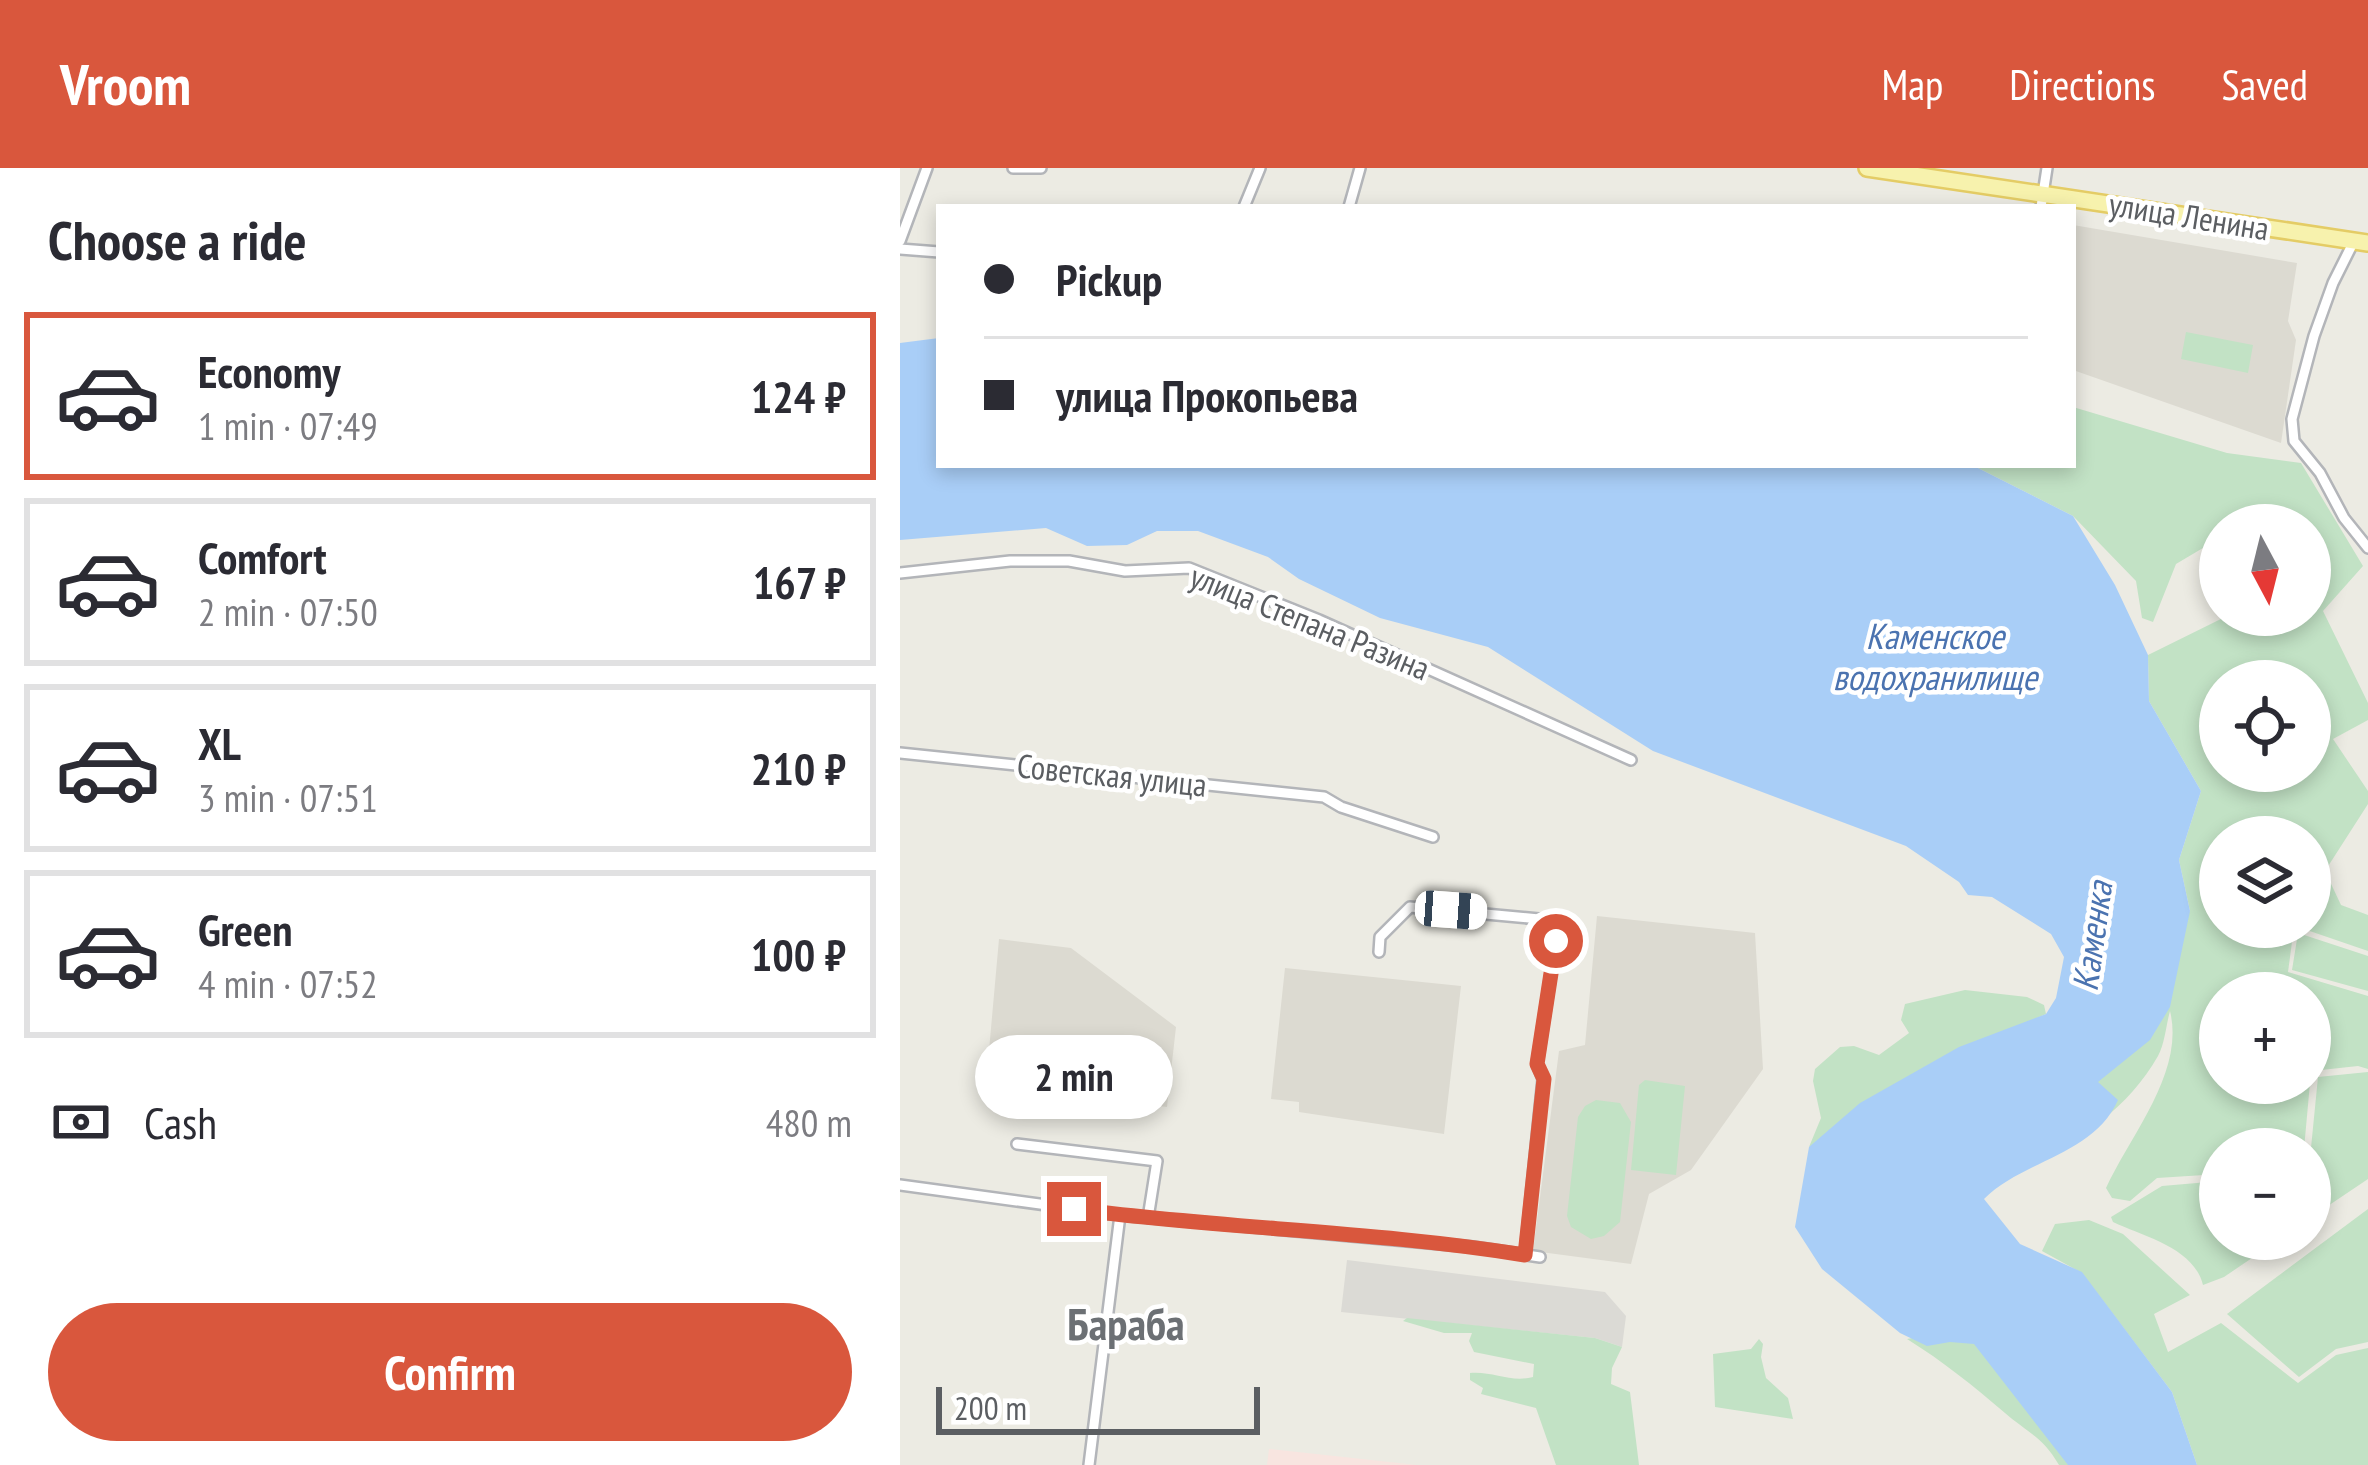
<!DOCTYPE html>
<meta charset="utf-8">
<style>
:root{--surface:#fff;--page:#f7f7f7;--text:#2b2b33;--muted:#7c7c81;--line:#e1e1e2;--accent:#d9573d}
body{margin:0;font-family:"PT Sans Narrow",sans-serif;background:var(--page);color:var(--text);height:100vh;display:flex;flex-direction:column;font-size:45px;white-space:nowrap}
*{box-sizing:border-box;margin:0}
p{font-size:39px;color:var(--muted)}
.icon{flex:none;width:66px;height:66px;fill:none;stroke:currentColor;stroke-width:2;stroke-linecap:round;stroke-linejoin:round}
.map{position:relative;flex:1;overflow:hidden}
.sheet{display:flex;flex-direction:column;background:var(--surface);width:900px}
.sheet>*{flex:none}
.guide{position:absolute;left:36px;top:36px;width:1140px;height:264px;border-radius:0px;box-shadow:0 6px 18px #0003;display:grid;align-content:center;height:264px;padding:0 48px;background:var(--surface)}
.needle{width:78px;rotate:173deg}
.tools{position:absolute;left:1299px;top:336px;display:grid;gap:24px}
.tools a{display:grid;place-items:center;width:132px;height:132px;border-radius:50%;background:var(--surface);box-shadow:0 6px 18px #0003;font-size:60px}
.scale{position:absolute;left:36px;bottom:30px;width:324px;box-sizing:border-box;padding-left:12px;border:6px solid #5b5e62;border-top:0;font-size:33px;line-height:42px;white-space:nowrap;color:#5b5e62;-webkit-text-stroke:9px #fff;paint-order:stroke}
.end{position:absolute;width:54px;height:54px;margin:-27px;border:15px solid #d9573d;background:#fff;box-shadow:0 0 0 6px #fff}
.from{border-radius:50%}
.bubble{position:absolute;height:84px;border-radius:42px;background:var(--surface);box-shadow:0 6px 18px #0003;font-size:39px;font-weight:700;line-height:84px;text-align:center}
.car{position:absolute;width:36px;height:72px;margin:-36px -18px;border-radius:15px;box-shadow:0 0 9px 3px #0007;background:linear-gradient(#fff 24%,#345 0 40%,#fff 0 76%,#345 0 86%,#fff 0)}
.guide b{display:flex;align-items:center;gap:42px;height:114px;font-size:45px}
.guide b+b{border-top:3px solid var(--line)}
.guide i{width:30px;height:30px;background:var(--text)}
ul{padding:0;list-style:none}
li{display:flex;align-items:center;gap:36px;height:168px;margin:0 24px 18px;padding:0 24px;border:6px solid var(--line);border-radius:0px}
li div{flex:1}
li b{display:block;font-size:45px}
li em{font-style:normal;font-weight:700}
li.current{border-color:var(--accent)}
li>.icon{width:108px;height:108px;stroke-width:1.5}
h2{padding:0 48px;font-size:54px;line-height:144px}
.pay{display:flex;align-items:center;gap:30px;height:132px;padding:0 48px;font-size:45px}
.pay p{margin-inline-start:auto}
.action{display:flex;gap:24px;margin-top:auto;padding:24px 48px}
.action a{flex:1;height:138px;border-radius:72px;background:var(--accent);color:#fff;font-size:48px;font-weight:700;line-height:138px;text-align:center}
header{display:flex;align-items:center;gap:72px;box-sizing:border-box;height:168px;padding:0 60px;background:var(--accent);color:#fff}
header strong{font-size:57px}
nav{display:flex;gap:66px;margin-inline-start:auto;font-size:42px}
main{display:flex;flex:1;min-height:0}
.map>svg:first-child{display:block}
</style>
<header>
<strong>Vroom</strong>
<nav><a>Map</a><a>Directions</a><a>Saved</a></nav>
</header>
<main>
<section class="sheet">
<h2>Choose a ride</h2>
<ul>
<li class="current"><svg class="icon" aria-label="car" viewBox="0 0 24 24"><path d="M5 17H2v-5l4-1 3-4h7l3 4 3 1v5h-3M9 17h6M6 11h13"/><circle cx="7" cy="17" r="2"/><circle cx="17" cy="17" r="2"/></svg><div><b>Economy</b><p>1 min · 07:49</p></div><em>124 ₽</em></li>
<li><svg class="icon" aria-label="car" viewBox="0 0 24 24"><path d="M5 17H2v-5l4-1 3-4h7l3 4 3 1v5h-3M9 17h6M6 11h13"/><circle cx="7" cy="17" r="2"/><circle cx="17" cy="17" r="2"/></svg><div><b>Comfort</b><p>2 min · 07:50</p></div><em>167 ₽</em></li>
<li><svg class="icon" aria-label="car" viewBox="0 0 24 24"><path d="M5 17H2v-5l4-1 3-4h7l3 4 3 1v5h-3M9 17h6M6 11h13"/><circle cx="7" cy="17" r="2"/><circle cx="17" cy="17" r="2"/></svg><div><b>XL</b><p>3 min · 07:51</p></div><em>210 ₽</em></li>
<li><svg class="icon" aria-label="car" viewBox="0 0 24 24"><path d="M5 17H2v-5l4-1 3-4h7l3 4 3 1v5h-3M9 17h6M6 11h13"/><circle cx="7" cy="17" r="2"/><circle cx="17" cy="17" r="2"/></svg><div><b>Green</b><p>4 min · 07:52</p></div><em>100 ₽</em></li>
</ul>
<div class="pay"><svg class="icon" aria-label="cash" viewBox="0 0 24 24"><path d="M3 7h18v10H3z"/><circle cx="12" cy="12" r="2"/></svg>Cash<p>480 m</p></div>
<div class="action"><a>Confirm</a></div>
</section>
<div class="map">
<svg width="1468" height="1297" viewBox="0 0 1468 1297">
<rect width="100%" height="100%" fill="#ecebe3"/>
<!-- industrial -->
<path fill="#dbdad5" d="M 447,1092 L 705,1124 L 726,1148 L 722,1179 L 695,1170 L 441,1144 Z"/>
<!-- education -->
<path fill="#dcdad1" d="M 1173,57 L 1397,95 L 1388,153 L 1396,172 L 1381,275 L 1173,202 Z
M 697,748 L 855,765 L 863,901 L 791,1002 L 749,1026 L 731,1096 L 633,1083 L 659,883 L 685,877 Z
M 99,771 L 171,780 L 276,859 L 267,939 L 86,916 Z
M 385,800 L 561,818 L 544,966 L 399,944 L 399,934 L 371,931 Z"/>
<!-- medical -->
<path fill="#f8e5e0" d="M 369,1281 L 517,1297 L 367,1297 Z"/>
<!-- green -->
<path fill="#c2e2c5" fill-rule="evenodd" d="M 1286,164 L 1353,177 L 1348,205 L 1281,191 Z
M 1173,239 L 1327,285 L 1401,295 L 1463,398 L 1423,443 L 1468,535 L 1468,552 L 1433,571 L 1468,623 L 1468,636 L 1425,703 L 1441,737 L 1468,747 L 1468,783 L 1398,759 L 1410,759 L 1410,669 L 1320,669 L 1320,759 L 1394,759 L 1388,804 L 1468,828 L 1468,901 L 1458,898 L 1412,903 L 1410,913 L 1410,825 L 1320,825 L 1320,915 L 1410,915 L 1404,981 L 1320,981 L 1320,1006 L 1257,1010 L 1230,1033 L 1212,1030 L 1206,1020 C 1231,966 1285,904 1270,843 C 1266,857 1265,875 1258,888 C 1222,951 1161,982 1100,1016 L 1290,743 L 1279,692 L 1301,623 L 1249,533 L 1248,487 L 1329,447 L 1410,447 L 1410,357 L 1320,357 L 1320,413 L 1315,408 L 1313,374 L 1276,396 L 1253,454 L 1242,450 L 1236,413 L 1173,348 L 1072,297 L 1173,297 ZM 1320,513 L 1410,513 L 1410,603 L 1320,603 Z
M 1398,765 L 1468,788 L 1468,823 L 1392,802 Z
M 1065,822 L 1127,829 L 1144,837 L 1146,846 L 1110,862 L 909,979 L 921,950 L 913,913 L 915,901 L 940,879 L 954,878 L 979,887 L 1009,865 L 1001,852 L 1005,836 Z
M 1468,904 L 1468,1011 L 1410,1050 L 1410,990 L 1418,909 Z
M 745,912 L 785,918 L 776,1007 L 731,1002 L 739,917 Z
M 696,932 L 720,935 L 731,954 L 720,1054 L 704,1068 L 691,1071 L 671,1059 L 667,1048 L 678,949 L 685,938 Z
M 1320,1013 L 1320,1071 L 1380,1071 L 1324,1109 L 1303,1117 C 1294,1080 1245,1069 1213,1054 L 1211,1049 L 1262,1018 Z
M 1468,1041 L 1468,1174 L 1436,1181 L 1399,1209 L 1327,1146 Z
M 1189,1052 L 1223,1066 L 1290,1127 L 1254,1146 L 1268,1184 L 1321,1155 L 1398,1215 L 1436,1187 L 1468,1180 L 1468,1297 L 1297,1297 L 1272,1224 L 1182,1105 L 1142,1083 L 1155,1056 Z
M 507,1150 L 695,1170 L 722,1179 L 712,1200 L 711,1216 L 730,1224 L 739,1297 L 656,1297 L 636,1240 L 581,1226 L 583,1220 L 570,1212 L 570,1205 C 593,1203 611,1215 633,1209 L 634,1196 L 574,1184 L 569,1173 L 572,1165 L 544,1165 L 503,1153 Z
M 1066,1160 L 1174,1297 L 1159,1297 C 1143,1269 1128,1265 1105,1245 C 1072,1217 1044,1194 1007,1171 Z
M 859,1171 L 863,1176 L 861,1189 L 866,1210 L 888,1230 L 893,1251 L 815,1239 L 813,1186 L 851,1181 Z"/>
<!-- water -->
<path fill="#a9cef7" d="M 39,170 L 39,297 L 1072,297 L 1173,348 L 1215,417 L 1248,487 L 1249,533 L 1301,623 L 1279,692 L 1290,743 L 1270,839 L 1250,872 L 1198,914 L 1218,932 C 1194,987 1123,992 1084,1031 L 1120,1076 L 1182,1104 L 1272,1224 L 1297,1297 L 1168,1297 L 1074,1176 L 1050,1174 L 1027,1178 L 1000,1165 L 922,1101 L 895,1059 L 909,979 L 960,935 L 1059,879 L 1146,846 L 1156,830 L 1164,789 L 1151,766 L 1092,729 L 1068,727 L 1059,714 L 1006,678 L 753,583 L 588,479 L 480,450 L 399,411 L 368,389 L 298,363 L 257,363 L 227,377 L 187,378 L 146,360 L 0,372 L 0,175 Z"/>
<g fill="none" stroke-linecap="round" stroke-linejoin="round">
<defs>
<path id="minor" d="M 113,0 L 141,0
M 344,39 L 360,0
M 449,39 L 460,0
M 1141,39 L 1147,0
M 0,73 L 27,0
M 1454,73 L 1433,115 L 1414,168 L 1392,251 L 1394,273 L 1420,305 L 1444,350 L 1468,380
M 0,81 L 39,84
M 0,405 L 110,393 L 169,393 L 225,403 L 289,400 L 419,452 L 731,592
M 0,585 L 424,629 L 441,639 L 533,669
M 479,784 L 480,769 L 510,739 L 639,751 L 656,773 L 637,896 L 643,911 L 625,1087
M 117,976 L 257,993 L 248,1050
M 0,1017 L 220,1047 L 573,1079 L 640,1089
M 189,1297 L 220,1047"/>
<path id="primary" d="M 967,0 L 1468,75"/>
</defs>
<!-- minor casing -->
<use href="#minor" stroke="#b3b5b9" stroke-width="14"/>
<!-- primary casing -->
<use href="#primary" stroke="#e4cc65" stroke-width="20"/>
<!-- minor -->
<use href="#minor" stroke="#fff" stroke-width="9"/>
<!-- primary -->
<use href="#primary" stroke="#f7f2ad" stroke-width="15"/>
</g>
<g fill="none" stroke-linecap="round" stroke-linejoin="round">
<!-- route -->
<path stroke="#d9573d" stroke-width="15" d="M 174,1041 C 324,1061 476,1063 625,1087 L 644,911 L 637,896 L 656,773"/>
</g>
<g text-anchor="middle" stroke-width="9" stroke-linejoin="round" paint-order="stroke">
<!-- street labels -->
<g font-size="33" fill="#5b5e62" stroke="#fff">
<text transform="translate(1289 48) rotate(9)" y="12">улица Ленина</text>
<text transform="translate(410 454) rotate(22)" y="12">улица Степана Разина</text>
<text transform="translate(212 607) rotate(6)" y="12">Советская улица</text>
</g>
<!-- water labels -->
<g font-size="36" font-style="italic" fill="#4b73b0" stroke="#fff">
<text x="1035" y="481">Каменское<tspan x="1035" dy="41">водохранилище</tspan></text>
<text transform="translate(1192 768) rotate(-82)" y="13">Каменка</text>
</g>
<!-- district labels -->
<g font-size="45" font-weight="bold" fill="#6c7074" stroke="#fff">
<text x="226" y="1172">Бараба</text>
</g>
</g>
</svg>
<div class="tools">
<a><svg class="needle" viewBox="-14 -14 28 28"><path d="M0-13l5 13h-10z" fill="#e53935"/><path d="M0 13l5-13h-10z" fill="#7c7c81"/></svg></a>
<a><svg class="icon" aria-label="locate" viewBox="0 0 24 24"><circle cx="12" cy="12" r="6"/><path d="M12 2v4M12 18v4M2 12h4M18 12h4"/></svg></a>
<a><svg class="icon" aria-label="layers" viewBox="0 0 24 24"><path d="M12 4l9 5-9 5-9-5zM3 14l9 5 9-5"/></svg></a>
<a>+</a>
<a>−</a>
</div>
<div class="scale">200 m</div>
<i class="end from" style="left:656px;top:773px"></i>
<i class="end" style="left:174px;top:1041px"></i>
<div class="bubble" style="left:75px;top:867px;width:198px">2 min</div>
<i class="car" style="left:551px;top:742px;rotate:94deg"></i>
<div class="guide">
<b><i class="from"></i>Pickup</b>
<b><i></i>улица Прокопьева</b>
</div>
</div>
</main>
